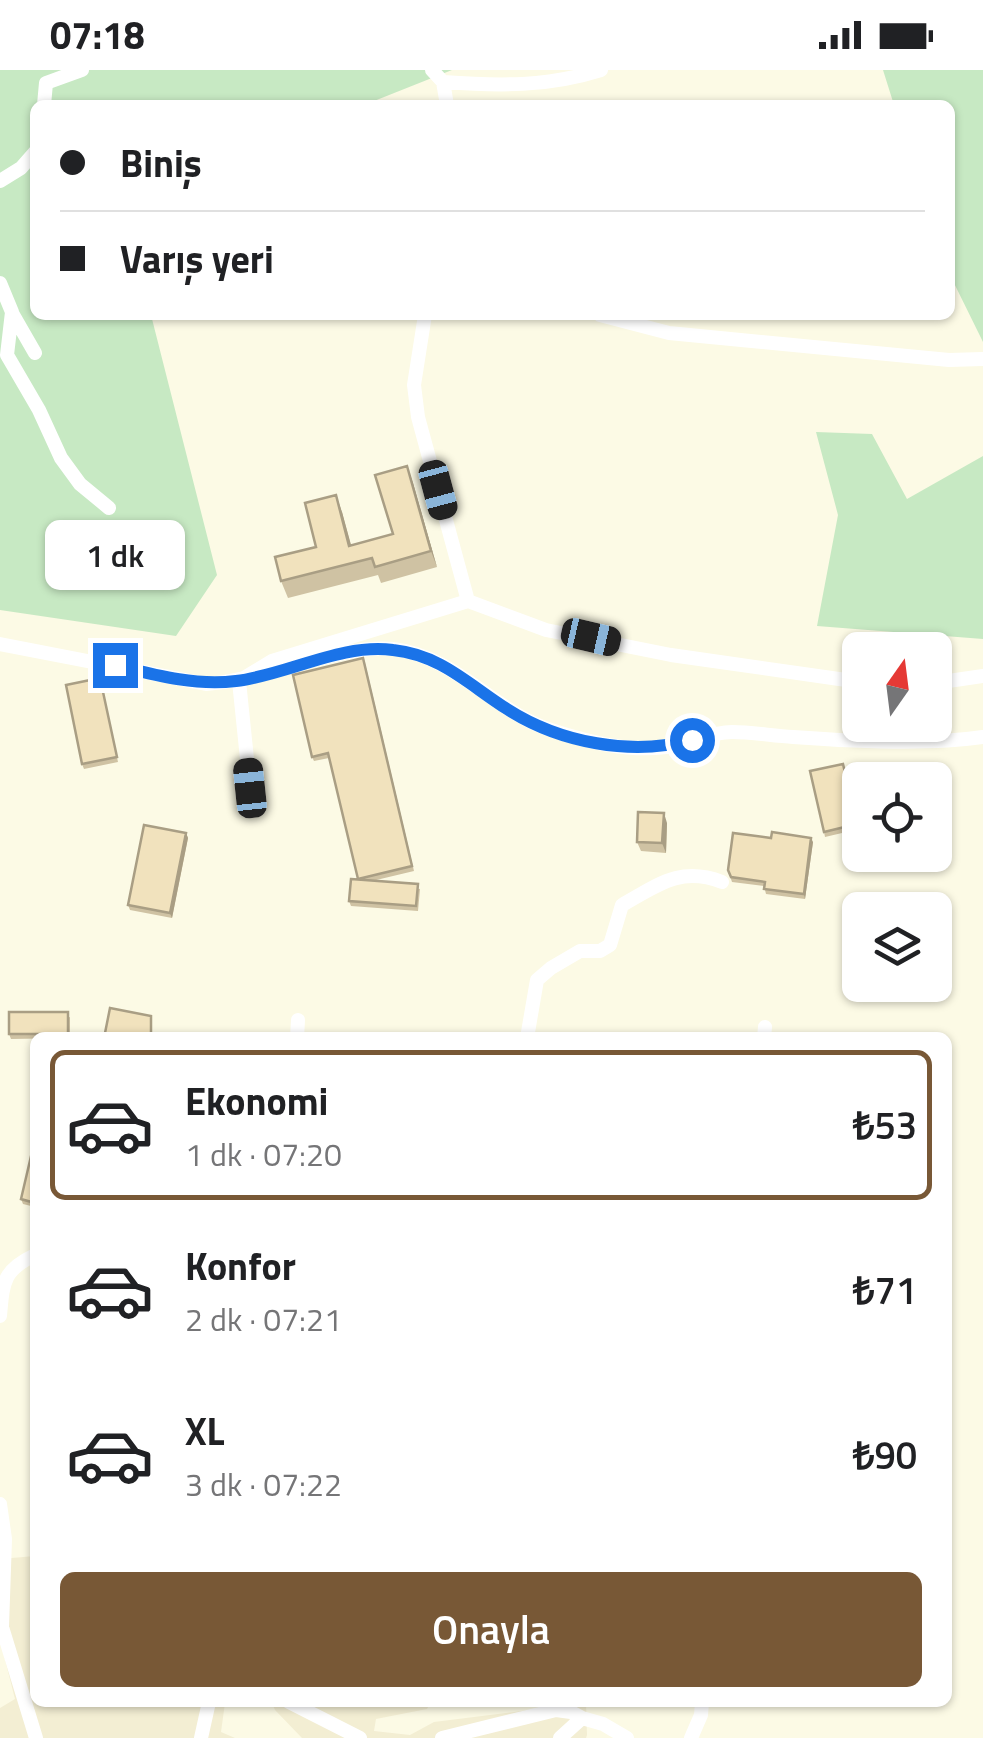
<!DOCTYPE html>
<html lang="tr">
<meta charset="utf-8">
<style>
:root{--surface:#fff;--page:#f2f2f2;--text:#202124;--muted:#757577;--line:#e0e0e0;--accent:#785836}
body{margin:0;font-family:"Titillium Web",sans-serif;background:var(--page);color:var(--text);height:100vh;display:flex;flex-direction:column;font-size:38px;white-space:nowrap}
*{box-sizing:border-box;margin:0}
p{font-size:32px;color:var(--muted)}
.icon{flex:none;width:55px;height:55px;fill:none;stroke:currentColor;stroke-width:2;stroke-linecap:round;stroke-linejoin:round}
.map{position:relative;flex:1;overflow:hidden}
.sheet{position:absolute;left:30px;top:962px;width:922px;height:675px;display:flex;flex-direction:column;background:var(--surface);border-radius:15px;box-shadow:0 2px 8px #0004}
.sheet>*{flex:none}
.hud{position:absolute;left:30px;top:30px;width:925px;height:220px;border-radius:15px;box-shadow:0 2px 8px #0004;display:grid;align-content:center;height:220px;padding:0 30px;background:var(--surface)}
.needle{width:65px;rotate:14deg}
.fabs{position:absolute;left:842px;top:562px;display:grid;gap:20px}
.fabs a{display:grid;place-items:center;width:110px;height:110px;border-radius:15px;background:var(--surface);box-shadow:0 2px 8px #0004;font-size:50px}
.end{position:absolute;width:45px;height:45px;margin:-22px;border:12px solid #1a73e8;background:#fff;box-shadow:0 0 0 5px #fff}
.from{border-radius:50%}
.bubble{position:absolute;height:70px;border-radius:15px;background:var(--surface);box-shadow:0 2px 8px #0004;font-size:32px;font-weight:600;line-height:70px;text-align:center}
.car{position:absolute;width:30px;height:60px;margin:-30px -15px;border-radius:12px;box-shadow:0 0 8px 2px #0007;background:linear-gradient(#222 24%,#8ab4d8 0 40%,#222 0 76%,#8ab4d8 0 86%,#222 0)}
.hud b{display:flex;align-items:center;gap:35px;height:95px;font-size:38px}
.hud b+b{border-top:2px solid var(--line)}
.hud i{width:25px;height:25px;background:var(--text)}
ul{padding:18px 0 0;list-style:none}
li{display:flex;align-items:center;gap:30px;height:150px;margin:0 20px 15px;padding:0 10px;border:5px solid transparent;border-radius:15px}
li div{flex:1}
li b{display:block;font-size:38px}
li em{font-style:normal;font-weight:600}
li.selected{border-color:var(--accent)}
li>.icon{width:90px;height:90px;stroke-width:1.5}
.button{display:flex;gap:20px;margin-top:auto;padding:20px 30px}
.button a{flex:1;height:115px;border-radius:15px;background:var(--accent);color:#fff;font-size:40px;font-weight:600;line-height:115px;text-align:center}
.status{display:flex;justify-content:space-between;align-items:center;height:70px;padding:0 50px;background:var(--surface);direction:ltr}
.status svg{height:28px;fill:currentColor}
.map>svg:first-child{display:block}
</style>
<div class="status"><b>07:18</b><svg viewBox="0 0 49 12"><path d="M0 12V9h3v3zM5 12V6h3v6zM10 12V3h3v9zM15 12V0h3v12zM26 1h20v11H26zM47 4h2v5h-2z"/></svg></div>
<div class="map">
<svg width="983" height="1668" viewBox="0 0 983 1668">
<rect width="100%" height="100%" fill="#fcfae5"/>
<!-- residential -->
<path fill="#f3eed3" d="M 35,1486 L 35,1632 L 225,1633 L 221,1662 L 235,1668 L 0,1668 L 0,1638 L 15,1629 L 0,1570 L 0,1489 Z
M 272,1633 L 430,1633 L 427,1639 L 376,1649 L 374,1661 L 410,1665 L 434,1652 L 586,1633 L 587,1665 L 586,1668 L 302,1668 L 275,1640 Z"/>
<!-- green -->
<path fill="#c7e9c3" d="M 0,0 L 452,0 L 364,35 L 35,35 L 35,245 L 151,245 L 217,505 L 176,566 L 0,540 Z
M 883,0 L 983,0 L 983,272 L 950,205 L 950,35 L 894,35 Z
M 816,362 L 872,364 L 907,429 L 983,386 L 983,569 L 817,556 L 838,445 Z"/>
<g fill="none" stroke-linecap="round" stroke-linejoin="round">
<!-- minor -->
<path stroke="#fff" stroke-width="14" d="M 432,0 L 443,12 L 447,35
M 443,12 C 499,16 547,17 601,0
M 44,35 L 46,13 L 82,0
M 0,111 L 21,98 L 35,82
M 0,213 L 12,242 L 7,285 L 39,340 L 61,388 L 80,414 L 109,438
M 12,243 L 35,283
M 600,245 L 669,263 L 949,290 L 983,289
M 468,531 L 546,560 L 671,585 L 860,612
M 0,574 L 206,614 C 264,610 341,574 393,579 C 457,586 494,643 554,661 C 589,672 628,682 666,677 C 688,674 710,662 732,662 C 752,662 773,666 793,667 C 847,671 931,675 983,667
M 935,613 L 983,606
M 250,718 L 239,611 L 272,591 L 468,531 L 418,347 L 414,315 L 425,245
M 297,968 L 298,950
M 527,968 L 537,910 L 551,898 L 580,881 L 600,881 L 610,875 L 622,835 C 658,815 680,796 722,812
M 764,968 L 765,957
M 0,1246 C 3,1212 3,1200 35,1185
M 0,1434 L 5,1469 L 2,1557 L 36,1668
M 289,1632 L 360,1668
M 201,1668 L 209,1632
M 442,1668 L 556,1640 L 571,1642 L 582,1648
M 560,1668 L 582,1648 L 603,1654 L 627,1668
M 691,1668 L 701,1645 L 702,1632"/>
</g>
<!-- wall -->
<path fill="#cfc2a3" d="M 407,396 L 437,497 L 381,513 L 378,505 L 288,528 L 281,511 L 316,477 L 342,442 L 351,476 L 393,464 Z
M 365,593 L 414,801 L 372,811 L 420,819 L 418,841 L 351,836 L 349,831 L 358,810 L 329,688 L 314,691 L 312,687 Z
M 100,608 L 118,692 L 84,699 L 82,694 Z
M 845,699 L 859,759 L 825,767 L 824,762 Z
M 667,753 L 666,783 L 641,781 L 637,772 Z
M 186,763 L 188,768 L 172,848 L 130,840 L 128,835 Z
M 813,772 L 805,829 L 766,824 L 764,816 L 732,812 L 728,800 Z
M 70,947 L 70,968 L 11,969 L 9,964 Z
M 35,1069 L 35,1137 L 23,1134 L 21,1129 Z"/>
<!-- shaded-wall -->
<path fill="#a99e84" d="M 407,396 L 413,413 L 437,497 L 431,481 Z
M 336,425 L 342,442 L 356,493 L 349,476 Z
M 664,743 L 667,753 L 666,783 L 662,773 Z
M 186,763 L 188,768 L 172,848 L 170,843 Z
M 811,768 L 813,772 L 805,829 L 804,824 Z"/>
<!-- building -->
<path fill="#f1e2bd" stroke="#a99e84" stroke-width="2.5" d="M 407,396 L 431,481 L 375,497 L 372,488 L 281,511 L 275,487 L 316,477 L 305,433 L 336,425 L 349,476 L 393,464 L 375,405 Z
M 363,588 L 412,796 L 358,809 L 328,683 L 312,687 L 293,605 Z
M 100,608 L 117,687 L 82,694 L 66,615 Z
M 843,694 L 857,754 L 824,762 L 810,701 Z
M 638,742 L 664,743 L 662,773 L 637,772 Z
M 144,755 L 186,763 L 170,843 L 128,835 Z
M 772,762 L 811,768 L 804,824 L 764,819 L 765,812 L 731,807 L 728,800 L 733,763 L 771,768 Z
M 351,809 L 418,814 L 416,836 L 349,831 Z
M 110,938 L 151,946 L 151,968 L 104,968 Z
M 9,942 L 68,942 L 68,964 L 9,964 Z
M 35,1069 L 35,1133 L 21,1129 Z"/>
<g fill="none" stroke-linecap="round" stroke-linejoin="round">
<!-- route -->
<path stroke="#1a73e8" stroke-width="12" d="M 115,595 C 155,605 194,616 236,611 C 287,605 341,573 393,580 C 441,585 469,615 507,639 C 560,673 631,686 692,670"/>
</g>
</svg>
<div class="fabs">
<a><svg class="needle" viewBox="-14 -14 28 28"><path d="M0-13l5 13h-10z" fill="#e53935"/><path d="M0 13l5-13h-10z" fill="#757577"/></svg></a>
<a><svg class="icon" aria-label="locate" viewBox="0 0 24 24"><circle cx="12" cy="12" r="6"/><path d="M12 2v4M12 18v4M2 12h4M18 12h4"/></svg></a>
<a><svg class="icon" aria-label="layers" viewBox="0 0 24 24"><path d="M12 4l9 5-9 5-9-5zM3 14l9 5 9-5"/></svg></a>
</div>
<i class="end from" style="left:692px;top:670px"></i>
<i class="end" style="left:115px;top:595px"></i>
<div class="bubble" style="left:45px;top:450px;width:140px">1 dk</div>
<i class="car" style="left:438px;top:420px;rotate:165deg"></i>
<i class="car" style="left:591px;top:567px;rotate:103deg"></i>
<i class="car" style="left:250px;top:718px;rotate:354deg"></i>
<div class="hud">
<b><i class="from"></i>Biniş</b>
<b><i></i>Varış yeri</b>
</div>
<section class="sheet">
<ul>
<li class="selected"><svg class="icon" aria-label="car" viewBox="0 0 24 24"><path d="M5 17H2v-5l4-1 3-4h7l3 4 3 1v5h-3M9 17h6M6 11h13"/><circle cx="7" cy="17" r="2"/><circle cx="17" cy="17" r="2"/></svg><div><b>Ekonomi</b><p>1 dk · 07:20</p></div><em>₺53</em></li>
<li><svg class="icon" aria-label="car" viewBox="0 0 24 24"><path d="M5 17H2v-5l4-1 3-4h7l3 4 3 1v5h-3M9 17h6M6 11h13"/><circle cx="7" cy="17" r="2"/><circle cx="17" cy="17" r="2"/></svg><div><b>Konfor</b><p>2 dk · 07:21</p></div><em>₺71</em></li>
<li><svg class="icon" aria-label="car" viewBox="0 0 24 24"><path d="M5 17H2v-5l4-1 3-4h7l3 4 3 1v5h-3M9 17h6M6 11h13"/><circle cx="7" cy="17" r="2"/><circle cx="17" cy="17" r="2"/></svg><div><b>XL</b><p>3 dk · 07:22</p></div><em>₺90</em></li>
</ul>
<div class="button"><a>Onayla</a></div>
</section>
</div>
